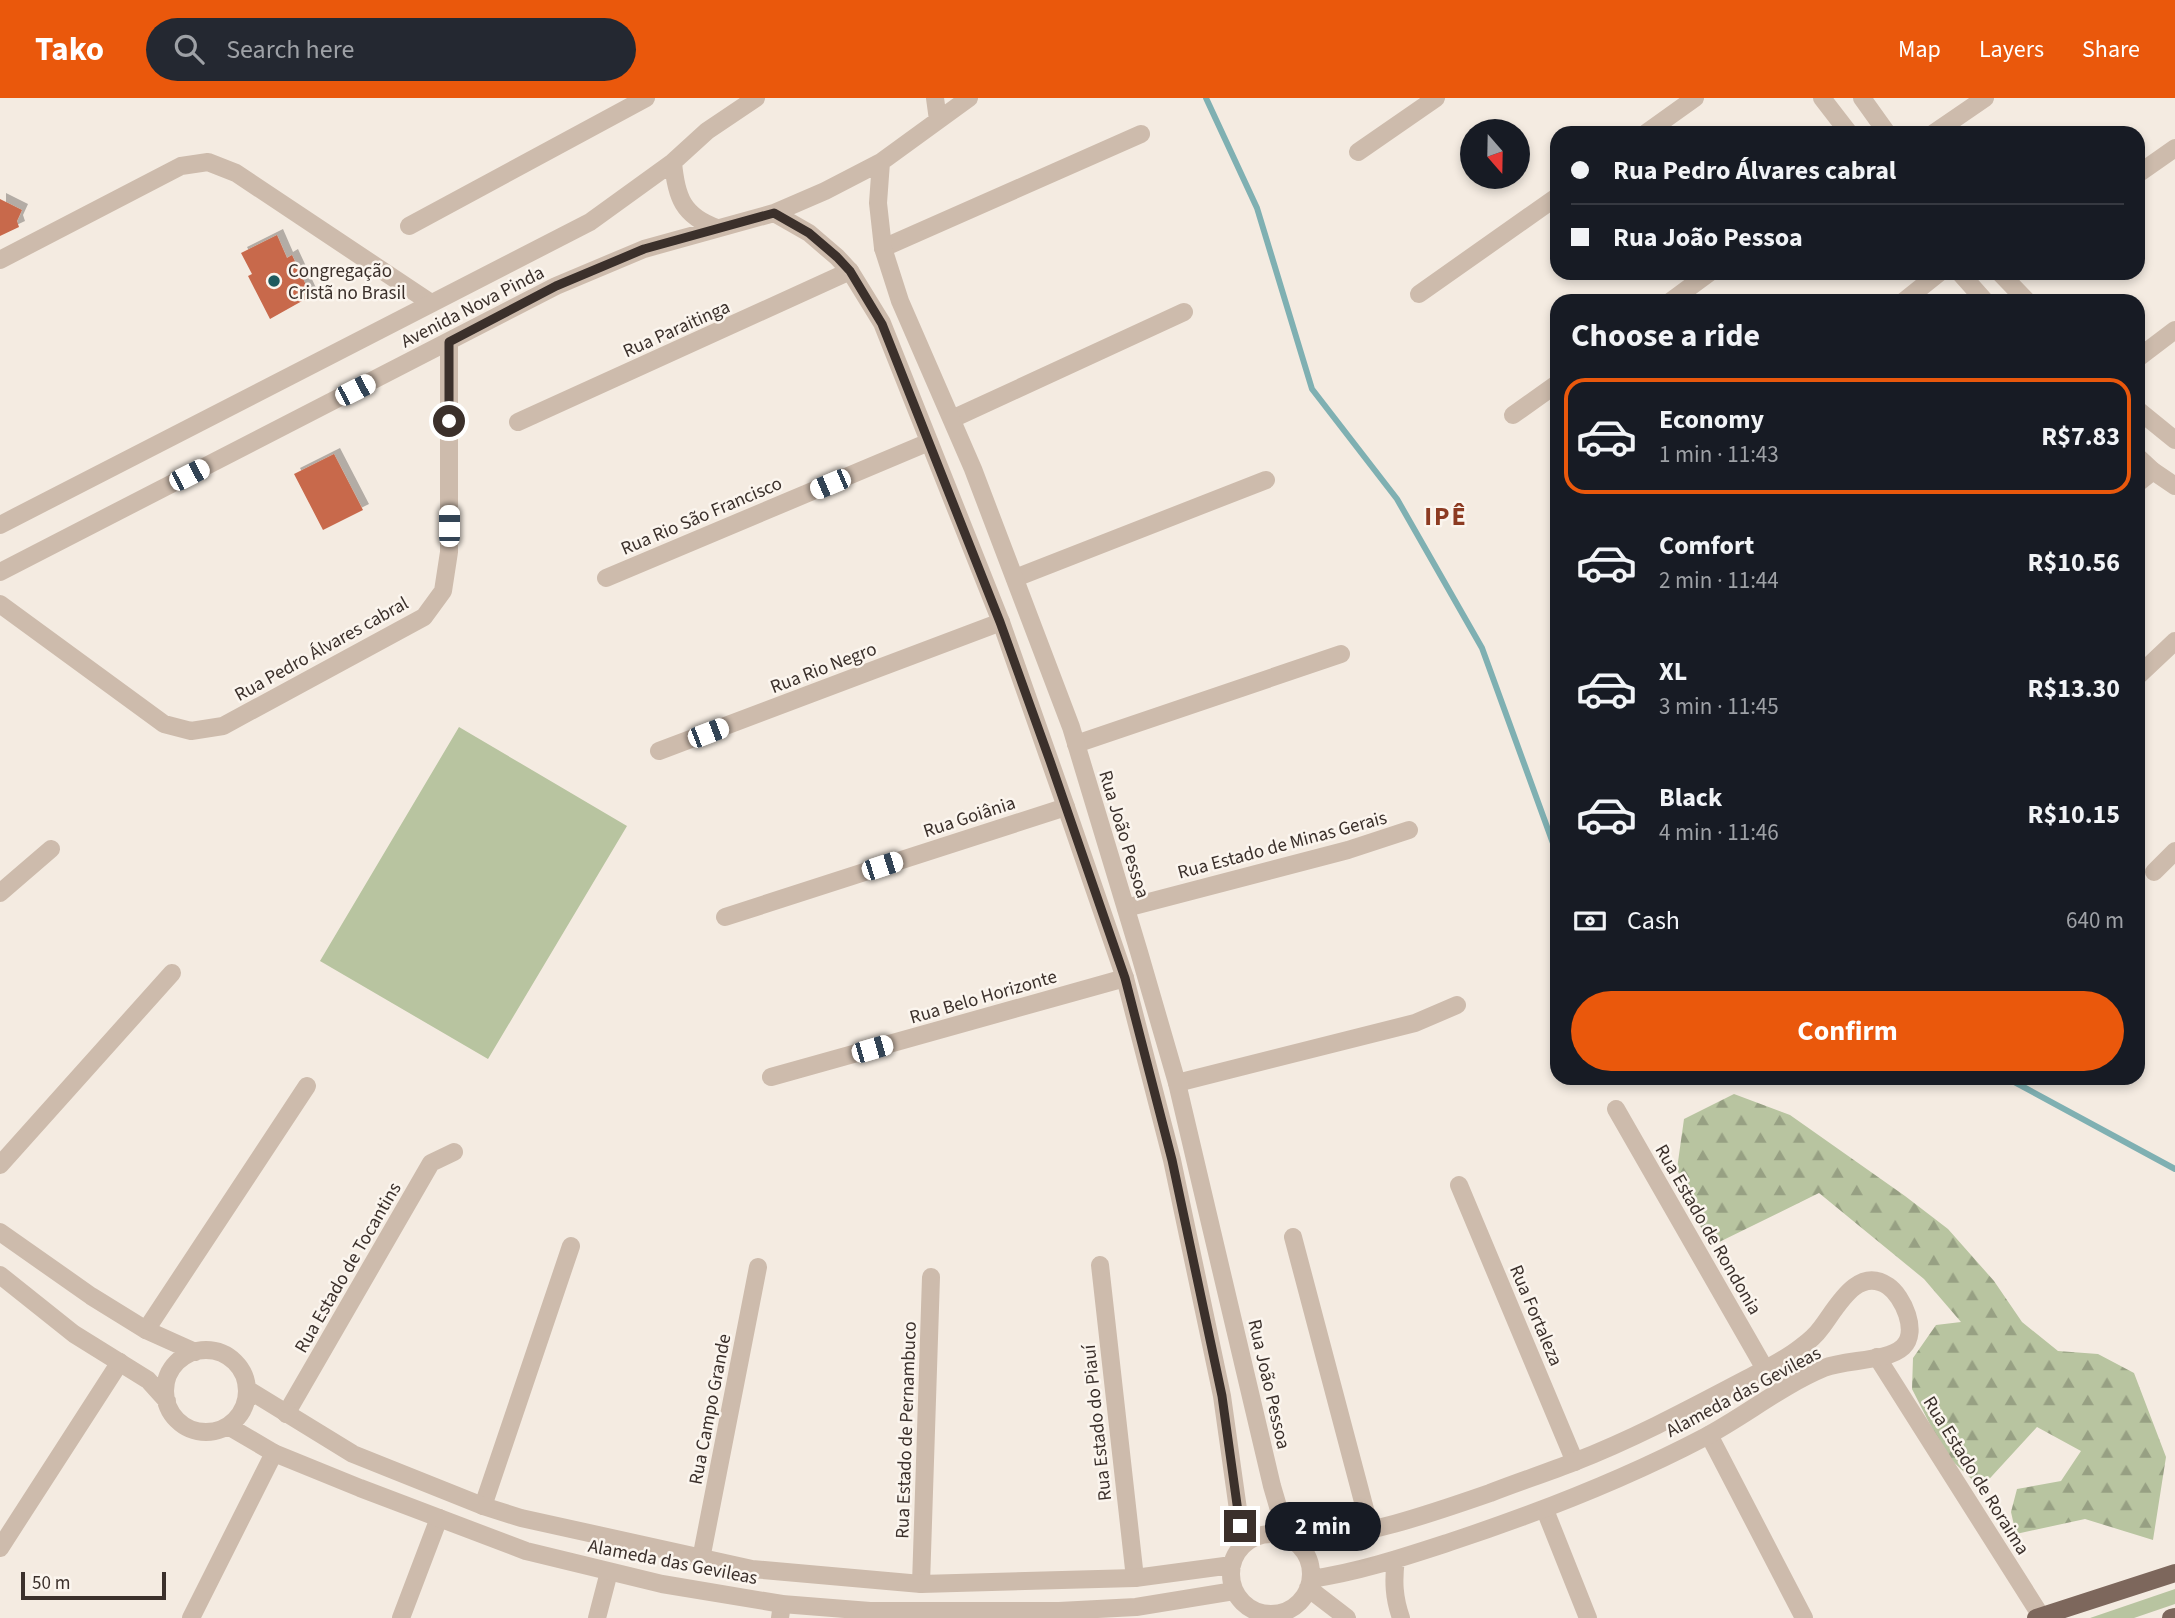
<!DOCTYPE html>
<meta charset="utf-8">
<style>
:root{--surface:#171b24;--page:#242831;--text:#f1f3f6;--muted:#9ea1a6;--line:#363941;--accent:#ea580c}
body{margin:0;font-family:"Source Sans 3",sans-serif;background:var(--page);color:var(--text);height:100vh;display:flex;flex-direction:column;font-size:26px;white-space:nowrap}
*{box-sizing:border-box;margin:0}
p{font-size:23px;color:var(--muted)}
.icon{flex:none;width:38px;height:38px;fill:none;stroke:currentColor;stroke-width:2;stroke-linecap:round;stroke-linejoin:round}
.map{position:relative;flex:1;overflow:hidden}
.side{position:absolute;left:1550px;top:196px;width:595px;height:791px;display:flex;flex-direction:column;background:var(--surface);border-radius:21px;box-shadow:0 4px 10px #0003}
.side>*{flex:none}
.hud{position:absolute;left:1550px;top:28px;width:595px;height:154px;border-radius:21px;box-shadow:0 4px 10px #0003;display:grid;align-content:center;height:154px;padding:0 21px;background:var(--surface)}
.needle{width:46px;rotate:160deg}
.tools{position:absolute;left:1460px;top:21px;display:grid;gap:14px}
.tools a{display:grid;place-items:center;width:70px;height:70px;border-radius:50%;background:var(--surface);box-shadow:0 4px 10px #0003;font-size:35px}
.scale{position:absolute;left:21px;bottom:18px;width:145px;box-sizing:border-box;padding-left:7px;border:4px solid #3b302b;border-top:0;font-size:19px;line-height:24px;white-space:nowrap;color:#3b302b;-webkit-text-stroke:5px #fbf5ee;paint-order:stroke}
.end{position:absolute;width:32px;height:32px;margin:-16px;border:9px solid #3b302b;background:#fff;box-shadow:0 0 0 4px #fff}
.from{border-radius:50%}
.bubble{position:absolute;height:49px;border-radius:24px;background:var(--surface);box-shadow:0 4px 10px #0003;font-size:23px;font-weight:700;line-height:49px;text-align:center}
.car{position:absolute;width:21px;height:42px;margin:-21px -10px;border-radius:9px;box-shadow:0 0 5px 2px #0007;background:linear-gradient(#fff 24%,#345 0 40%,#fff 0 76%,#345 0 86%,#fff 0)}
.hud b{display:flex;align-items:center;gap:24px;height:66px;font-size:26px}
.hud b+b{border-top:2px solid var(--line)}
.hud i{width:18px;height:18px;background:var(--text)}
ul{padding:0;list-style:none}
li{display:flex;align-items:center;gap:21px;height:116px;margin:0 14px 10px;padding:0 7px;border:4px solid transparent;border-radius:21px}
li div{flex:1}
li b{display:block;font-size:26px}
li em{font-style:normal;font-weight:700}
li.selected{border-color:var(--accent)}
li>.icon{width:63px;height:63px;stroke-width:1.5}
h2{padding:0 21px;font-size:32px;line-height:84px}
.pay{display:flex;align-items:center;gap:18px;height:77px;padding:0 21px;font-size:26px}
.pay p{margin-inline-start:auto}
.button{display:flex;gap:14px;margin-top:auto;padding:14px 21px}
.button a{flex:1;height:80px;border-radius:42px;background:var(--accent);color:#fff;font-size:28px;font-weight:700;line-height:80px;text-align:center}
header{display:flex;align-items:center;gap:42px;box-sizing:border-box;height:98px;padding:0 35px;background:var(--accent);color:#fff}
header strong{font-size:33px}
nav{display:flex;gap:38px;margin-inline-start:auto;font-size:24px}
.search{width:490px;height:63px;background:var(--page);display:flex;align-items:center;gap:18px;box-sizing:border-box;padding:0 24px;border-radius:38px;color:var(--muted);font-size:26px}
.map>svg:first-child{display:block}
</style>
<header>
<strong>Tako</strong>
<div class="search"><svg class="icon" aria-label="search" viewBox="0 0 24 24"><circle cx="10" cy="10" r="6"/><path d="M15 15l6 6"/></svg>Search here</div>
<nav><a>Map</a><a>Layers</a><a>Share</a></nav>
</header>
<div class="map">
<svg width="2175" height="1520" viewBox="0 0 2175 1520">
<defs>
<pattern id="forest-firs" width="22" height="20" patternUnits="userSpaceOnUse" patternTransform="scale(1.75)"><rect width="22" height="20" fill="#b8c4a0"/><path d="M5 1l3.5 6h-7zM16 11l3.5 6h-7z" fill="#97a083"/></pattern>
<filter id="shadow"><feDropShadow dx="6" dy="-6" stdDeviation="0" flood-color="#0004"/></filter>
</defs>
<rect width="100%" height="100%" fill="#f4ebe1"/>
<!-- green -->
<path fill="#b8c4a0" d="M 459,629 L 627,728 L 488,961 L 320,863 Z
M 2175,1491 L 2175,1506 L 2134,1520 L 2090,1520 Z"/>
<!-- forest -->
<path fill="url(#forest-firs)" d="M 1734,996 L 1790,1017 L 1905,1098 L 1948,1131 L 1994,1183 L 2022,1224 L 2058,1253 L 2098,1256 L 2134,1275 L 2166,1359 L 2153,1442 L 2085,1421 L 2016,1436 L 2011,1414 L 2017,1391 L 2061,1383 L 2081,1353 L 2037,1329 L 1981,1390 L 1945,1356 L 1912,1291 L 1913,1260 L 1936,1227 L 1961,1224 L 1924,1181 L 1819,1095 L 1709,1149 L 1677,1071 L 1684,1021 Z"/>
<g fill="none" stroke-linecap="round" stroke-linejoin="round">
<!-- stream -->
<path stroke="#7fb0b2" stroke-width="6" d="M 1206,0 L 1257,110 L 1312,291 L 1397,401 L 1482,550 L 1558,759
M 2007,980 L 2175,1071"/>
</g>
<!-- building -->
<path fill="#c8694b" filter="url(#shadow)" d="M 0,101 L 22,112 L 17,123 L 19,129 L 0,138 Z
M 277,137 L 287,160 L 292,157 L 311,198 L 270,221 L 248,178 L 252,176 L 241,155 Z
M 334,356 L 363,412 L 323,432 L 294,376 Z"/>
<g fill="none" stroke-linecap="round" stroke-linejoin="round">
<!-- minor -->
<path stroke="#cdbbac" stroke-width="18" d="M 1646,35 L 1695,0
M 1934,35 L 1985,0
M 1358,54 L 1436,0
M 2138,76 L 2175,50
M 409,128 L 646,0
M 883,150 L 1141,36
M 0,162 L 181,68 L 208,64 L 236,75 L 431,205
M 1419,196 L 1558,98
M 1671,203 L 1709,175
M 1904,203 L 1939,175
M 2138,260 L 2175,232
M 1513,317 L 1558,285
M 952,321 L 1184,214
M 518,324 L 850,173
M 2138,385 L 2153,373
M 606,480 L 929,344
M 1015,480 L 1266,382
M 0,506 L 164,626 L 191,633 L 223,628 L 424,519 L 443,493 L 449,454 L 449,244
M 2138,578 L 2175,543
M 1076,646 L 1341,556
M 659,653 L 1001,524
M 2154,774 L 2175,753
M 0,795 L 51,751
M 1126,810 L 1348,752 L 1409,732
M 725,819 L 1066,709
M 771,979 L 1125,880
M 1177,985 L 1415,925 L 1457,907
M 1616,1011 L 1765,1271
M 0,1067 L 172,875
M 1459,1087 L 1575,1364
M 1293,1139 L 1371,1434
M 1100,1167 L 1135,1480
M 146,1232 L 307,988
M 1877,1259 L 2041,1518
M 286,1316 L 431,1065 L 454,1054
M 1709,1337 L 1804,1520
M 483,1408 L 571,1148
M 1545,1412 L 1588,1520
M 0,1450 L 120,1264
M 701,1461 L 758,1169
M 921,1486 L 931,1179
M 1266,1516 L 1267,1520
M 191,1520 L 274,1355
M 401,1520 L 439,1420
M 597,1520 L 609,1474
M 780,1520 L 782,1506"/>
<!-- tertiary -->
<path stroke="#cdbbac" stroke-width="18" d="M 935,0 L 938,22
M 1822,0 L 1849,35
M 1862,0 L 1887,35
M 673,64 C 676,99 683,118 717,130
M 881,64 L 878,105 L 883,150 L 900,203 L 973,371 L 1071,629 L 1139,854 L 1177,985 L 1272,1388 L 1287,1439
M 774,115 L 809,135 L 837,159 L 850,173 L 882,225 L 1001,524 L 1066,709 L 1125,880 L 1172,1062 L 1222,1298 L 1243,1447
M 1960,175 L 1985,203
M 2000,175 L 2027,203
M 2138,312 L 2175,342
M 2138,359 L 2153,373 L 2175,388
M 0,427 L 590,124 L 673,64 L 707,33 L 756,0
M 0,474 L 556,188 L 644,151 L 774,115 L 825,93 L 881,64 L 969,0
M 0,1134 L 91,1198 L 146,1232 L 195,1254
M 0,1177 L 74,1236 L 148,1282 L 167,1303
M165 1293a41 41 0 1 1 82 0a41 41 0 1 1-82 0Z
M 247,1291 L 353,1356 L 483,1408 L 521,1420 L 752,1471 L 921,1486 L 1135,1480 L 1232,1467
M 228,1328 L 274,1355 L 360,1390 L 526,1453 L 662,1486 L 782,1506 L 870,1513 L 1059,1513 L 1136,1509 L 1234,1493
M1231 1476a40 40 0 1 1 80 0a40 40 0 1 1-80 0Z
M 1297,1445 C 1367,1437 1424,1418 1490,1395 C 1518,1384 1546,1375 1574,1364 C 1636,1340 1695,1308 1754,1277 C 1770,1269 1787,1260 1801,1249 C 1808,1244 1816,1237 1821,1230 C 1836,1211 1857,1167 1888,1188 C 1903,1198 1919,1234 1903,1249 C 1887,1264 1846,1261 1824,1270 C 1781,1288 1745,1318 1705,1339 C 1623,1382 1538,1415 1450,1444 C 1404,1459 1359,1474 1311,1481
M 1396,1461 C 1393,1483 1394,1500 1401,1520
M 1308,1490 L 1347,1520"/>
<!-- primary -->
<path stroke="#7d675c" stroke-width="18" d="M 2036,1520 L 2175,1475
M 2171,1520 L 2175,1519"/>
</g>
<g fill="none" stroke-linecap="round" stroke-linejoin="round">
<!-- route -->
<path stroke="#3b302b" stroke-width="9" d="M 449,323 L 449,244 L 556,188 L 644,151 L 774,115 L 809,135 L 837,159 L 850,173 L 882,226 L 1000,524 L 1050,663 L 1125,880 L 1172,1062 L 1222,1298 L 1240,1428"/>
</g>
<!-- markers -->
<circle fill="#1f5a5e" stroke="#fbf5ee" stroke-width="2.5" cx="274" cy="183" r="7"/>
<g text-anchor="middle" stroke-width="5" stroke-linejoin="round" paint-order="stroke">
<!-- poi labels -->
<g font-size="19" fill="#3b302b" stroke="#fbf5ee" text-anchor="start">
<text x="288" y="179">Congregação<tspan x="288" dy="22">Cristã no Brasil</tspan></text>
</g>
<!-- street labels -->
<g font-size="19" fill="#3b302b" stroke="#fbf5ee">
<text transform="translate(472 208) rotate(-27)" y="7">Avenida Nova Pinda</text>
<text transform="translate(676 230) rotate(-24)" y="7">Rua Paraitinga</text>
<text transform="translate(701 417) rotate(-23)" y="7">Rua Rio São Francisco</text>
<text transform="translate(321 550) rotate(-29)" y="7">Rua Pedro Álvares cabral</text>
<text transform="translate(823 569) rotate(-21)" y="7">Rua Rio Negro</text>
<text transform="translate(969 718) rotate(-18)" y="7">Rua Goiânia</text>
<text transform="translate(1125 736) rotate(73)" y="7">Rua João Pessoa</text>
<text transform="translate(1282 746) rotate(-15)" y="7">Rua Estado de Minas Gerais</text>
<text transform="translate(983 898) rotate(-16)" y="7">Rua Belo Horizonte</text>
<text transform="translate(1709 1131) rotate(60)" y="7">Rua Estado de Rondonia</text>
<text transform="translate(347 1169) rotate(-60)" y="7">Rua Estado de Tocantins</text>
<text transform="translate(1537 1217) rotate(67)" y="7">Rua Fortaleza</text>
<text transform="translate(1270 1286) rotate(77)" y="7">Rua João Pessoa</text>
<text transform="translate(1743 1293) rotate(-28)" y="7">Alameda das Gevileas</text>
<text transform="translate(709 1311) rotate(-79)" y="7">Rua Campo Grande</text>
<text transform="translate(1096 1325) rotate(-96)" y="7">Rua Estado do Piauí</text>
<text transform="translate(905 1332) rotate(-88)" y="7">Rua Estado de Pernambuco</text>
<text transform="translate(1977 1377) rotate(58)" y="7">Rua Estado de Roraima</text>
<text transform="translate(673 1463) rotate(11)" y="7">Alameda das Gevileas</text>
</g>
<!-- district labels -->
<g font-size="26" font-weight="bold" letter-spacing="2" fill="#8c3b22" stroke="#fbf5ee">
<text x="1446" y="427">IPÊ</text>
</g>
</g>
</svg>
<div class="tools">
<a><svg class="needle" viewBox="-14 -14 28 28"><path d="M0-13l5 13h-10z" fill="#e53935"/><path d="M0 13l5-13h-10z" fill="#9ea1a6"/></svg></a>
</div>
<div class="scale">50 m</div>
<i class="end from" style="left:449px;top:323px"></i>
<i class="end" style="left:1240px;top:1428px"></i>
<div class="bubble" style="left:1265px;top:1404px;width:116px">2 min</div>
<i class="car" style="left:355px;top:292px;rotate:63deg"></i>
<i class="car" style="left:189px;top:377px;rotate:63deg"></i>
<i class="car" style="left:830px;top:386px;rotate:247deg"></i>
<i class="car" style="left:449px;top:428px;rotate:0deg"></i>
<i class="car" style="left:708px;top:635px;rotate:69deg"></i>
<i class="car" style="left:882px;top:768px;rotate:72deg"></i>
<i class="car" style="left:872px;top:951px;rotate:74deg"></i>
<div class="hud">
<b><i class="from"></i>Rua Pedro Álvares cabral</b>
<b><i></i>Rua João Pessoa</b>
</div>
<section class="side">
<h2>Choose a ride</h2>
<ul>
<li class="selected"><svg class="icon" aria-label="car" viewBox="0 0 24 24"><path d="M5 17H2v-5l4-1 3-4h7l3 4 3 1v5h-3M9 17h6M6 11h13"/><circle cx="7" cy="17" r="2"/><circle cx="17" cy="17" r="2"/></svg><div><b>Economy</b><p>1 min · 11:43</p></div><em>R$7.83</em></li>
<li><svg class="icon" aria-label="car" viewBox="0 0 24 24"><path d="M5 17H2v-5l4-1 3-4h7l3 4 3 1v5h-3M9 17h6M6 11h13"/><circle cx="7" cy="17" r="2"/><circle cx="17" cy="17" r="2"/></svg><div><b>Comfort</b><p>2 min · 11:44</p></div><em>R$10.56</em></li>
<li><svg class="icon" aria-label="car" viewBox="0 0 24 24"><path d="M5 17H2v-5l4-1 3-4h7l3 4 3 1v5h-3M9 17h6M6 11h13"/><circle cx="7" cy="17" r="2"/><circle cx="17" cy="17" r="2"/></svg><div><b>XL</b><p>3 min · 11:45</p></div><em>R$13.30</em></li>
<li><svg class="icon" aria-label="car" viewBox="0 0 24 24"><path d="M5 17H2v-5l4-1 3-4h7l3 4 3 1v5h-3M9 17h6M6 11h13"/><circle cx="7" cy="17" r="2"/><circle cx="17" cy="17" r="2"/></svg><div><b>Black</b><p>4 min · 11:46</p></div><em>R$10.15</em></li>
</ul>
<div class="pay"><svg class="icon" aria-label="cash" viewBox="0 0 24 24"><path d="M3 7h18v10H3z"/><circle cx="12" cy="12" r="2"/></svg>Cash<p>640 m</p></div>
<div class="button"><a>Confirm</a></div>
</section>
</div>
